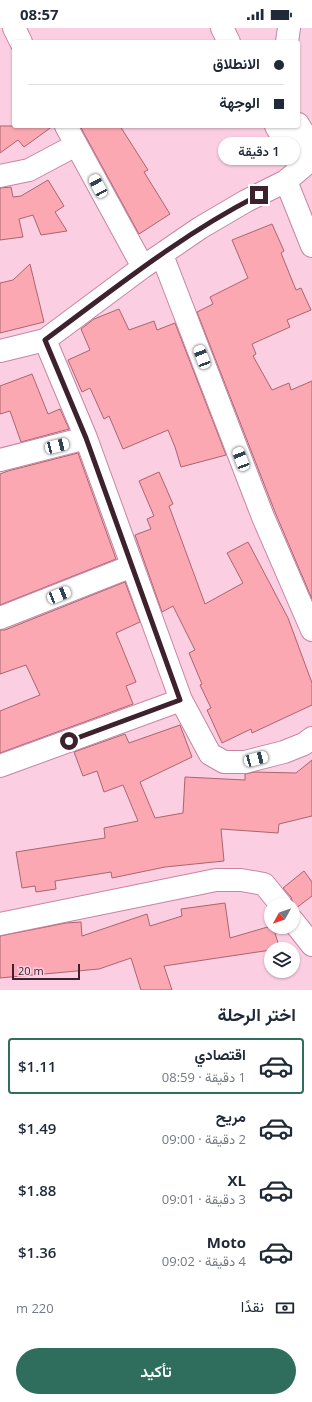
<!DOCTYPE html>
<html lang="ar">
<meta charset="utf-8">
<style>
:root{--surface:#fff;--page:#f2f2f3;--text:#1f2937;--muted:#747a83;--line:#e0e1e3;--accent:#2f6e5c}
body{margin:0;font-family:"Open Sans",Vazirmatn,sans-serif;background:var(--page);color:var(--text);direction:rtl;height:100vh;display:flex;flex-direction:column;font-size:15px;white-space:nowrap}
*{box-sizing:border-box;margin:0}
p{font-size:13px;color:var(--muted)}
.icon{flex:none;width:22px;height:22px;fill:none;stroke:currentColor;stroke-width:2;stroke-linecap:round;stroke-linejoin:round}
.map{position:relative;height:962px;overflow:hidden;direction:ltr}
.panel{display:flex;flex-direction:column;background:var(--surface);flex:1}
.panel>*{flex:none}
.banner{position:absolute;left:12px;top:12px;width:288px;height:88px;border-radius:4px;box-shadow:0 1px 3px #0004;direction:rtl;display:grid;align-content:center;height:88px;padding:0 16px;background:var(--surface)}
.needle{width:26px;rotate:230deg}
.controls{position:absolute;left:264px;top:870px;display:grid;gap:8px}
.controls a{display:grid;place-items:center;width:36px;height:36px;border-radius:50%;background:var(--surface);box-shadow:0 1px 3px #0004;font-size:20px}
.scale{position:absolute;left:12px;bottom:10px;width:68px;box-sizing:border-box;padding-left:4px;border:2px solid #3d222e;border-top:0;font-size:11px;line-height:14px;white-space:nowrap;color:#3d222e;-webkit-text-stroke:3px #fbcfe1;paint-order:stroke}
.end{position:absolute;width:18px;height:18px;margin:-9px;border:5px solid #3d222e;background:#fff;box-shadow:0 0 0 2px #fff}
.from{border-radius:50%}
.bubble{position:absolute;height:28px;border-radius:14px;background:var(--surface);box-shadow:0 1px 3px #0004;font-size:13px;font-weight:600;line-height:28px;text-align:center;direction:rtl}
.car{position:absolute;width:12px;height:24px;margin:-12px -6px;border-radius:5px;box-shadow:0 0 3px 1px #0007;background:linear-gradient(#fff 24%,#345 0 40%,#fff 0 76%,#345 0 86%,#fff 0)}
.banner b{display:flex;align-items:center;gap:14px;height:38px;font-size:15px}
.banner b+b{border-top:1px solid var(--line)}
.banner i{width:10px;height:10px;background:var(--text)}
ul{padding:0;list-style:none}
li{display:flex;align-items:center;gap:12px;height:56px;margin:0 8px 6px;padding:0 8px;border:2px solid transparent;border-radius:4px}
li div{flex:1}
li b{display:block;font-size:15px}
li em{font-style:normal;font-weight:600}
li.current{border-color:var(--accent)}
li>.icon{width:36px;height:36px;stroke-width:1.5}
h2{padding:0 16px;font-size:18px;line-height:48px}
.pay{display:flex;align-items:center;gap:10px;height:44px;padding:0 16px;font-size:15px}
.pay p{margin-inline-start:auto}
.action{display:flex;gap:8px;margin-top:auto;padding:8px 16px}
.action a{flex:1;height:46px;border-radius:24px;background:var(--accent);color:#fff;font-size:16px;font-weight:600;line-height:46px;text-align:center}
.status{display:flex;justify-content:space-between;align-items:center;height:28px;padding:0 20px;background:var(--surface);direction:ltr}
.status svg{height:11px;fill:currentColor}
.map>svg:first-child{display:block}
</style>
<div class="status"><b>08:57</b><svg viewBox="0 0 49 12"><path d="M0 12V9h3v3zM5 12V6h3v6zM10 12V3h3v9zM15 12V0h3v12zM26 1h20v11H26zM47 4h2v5h-2z"/></svg></div>
<div class="map">
<svg width="312" height="962" viewBox="0 0 312 962">
<rect width="100%" height="100%" fill="#fbcfe1"/>
<!-- building -->
<path fill="#fba8b2" stroke="#aa656e" d="M 0,98 L 53,98 L 24,119 L 18,112 L 0,125 Z
M 80,98 L 120,98 L 148,142 L 144,144 L 170,186 L 139,206 Z
M 48,152 L 64,178 L 55,184 L 67,203 L 41,207 L 33,187 L 19,191 L 23,209 L 0,212 L 0,160 L 11,159 L 13,169 L 21,168 Z
M 272,196 L 284,223 L 281,225 L 296,262 L 301,260 L 311,282 L 287,292 L 290,299 L 252,316 L 256,326 L 253,328 L 272,362 L 289,355 L 291,362 L 312,353 L 312,571 L 275,484 L 197,284 L 213,276 L 210,269 L 248,250 L 232,212 Z
M 30,236 L 44,294 L 0,305 L 0,255 L 13,252 Z
M 119,281 L 129,302 L 154,293 L 157,302 L 175,295 L 226,427 L 181,439 L 175,419 L 168,402 L 123,421 L 109,388 L 104,391 L 90,360 L 82,364 L 68,332 L 90,322 L 81,301 L 94,291 Z
M 32,346 L 48,386 L 60,381 L 69,401 L 21,414 L 10,383 L 0,386 L 0,358 Z
M 78,425 L 116,531 L 0,577 L 0,446 L 8,443 Z
M 159,444 L 173,476 L 169,478 L 205,576 L 243,555 L 227,525 L 248,514 L 288,590 L 312,655 L 312,677 L 252,705 L 251,701 L 222,715 L 207,682 L 211,680 L 200,657 L 202,656 L 189,625 L 195,622 L 173,578 L 162,584 L 135,507 L 151,501 L 147,491 L 154,488 L 139,453 Z
M 125,554 L 140,594 L 116,605 L 136,654 L 126,658 L 133,676 L 0,725 L 0,683 L 40,667 L 26,637 L 0,646 L 0,602 L 5,602 Z
M 180,697 L 192,729 L 140,754 L 155,790 L 183,785 L 185,749 L 245,752 L 245,746 L 255,744 L 296,745 L 312,732 L 312,788 L 279,796 L 278,805 L 221,801 L 224,833 L 165,839 L 112,850 L 111,844 L 55,853 L 56,861 L 36,864 L 35,858 L 22,860 L 16,824 L 105,810 L 104,800 L 138,793 L 123,757 L 104,764 L 97,743 L 83,748 L 74,724 L 125,706 L 129,715 Z
M 304,843 L 312,854 L 312,868 L 295,881 L 291,869 L 283,860 Z
M 225,875 L 230,910 L 271,898 L 273,899 L 280,921 L 271,921 L 271,922 L 164,938 L 172,962 L 141,962 L 131,930 L 99,941 L 0,950 L 0,908 L 66,895 L 81,894 L 82,908 L 147,886 L 150,898 L 182,888 L 181,881 Z"/>
<g fill="none" stroke-linecap="round" stroke-linejoin="round">
<defs>
<path id="minor" d="M 14,0 L 21,14
M 222,0 L 229,14
M 287,14 L 289,0
M 298,96 L 312,119
M 66,98 L 143,239
M 276,98 L 301,140
M 0,148 L 29,142 L 76,117
M 286,153 L 312,218
M 162,227 L 263,489 L 312,602
M 45,312 L 86,410 L 181,672 L 210,726 L 224,734 L 245,734 L 284,724 L 304,716 L 312,710
M 0,323 L 45,312 L 143,239 L 200,200 L 246,173 L 286,153 L 312,131
M 0,432 L 86,410
M 0,590 L 132,538
M 0,738 L 181,672
M 293,893 L 312,917
M 0,896 L 216,852 L 241,852 L 264,856 L 281,877"/>
</defs>
<!-- minor casing -->
<use href="#minor" stroke="#c785a2" stroke-width="24"/>
<!-- minor -->
<use href="#minor" stroke="#fff" stroke-width="22"/>
</g>
<g fill="none" stroke-linecap="round" stroke-linejoin="round">
<!-- route -->
<path stroke="#3d222e" stroke-width="5" d="M 69,713 L 180,672 L 86,410 L 45,312 C 114,261 182,206 259,167"/>
</g>
</svg>
<div class="controls">
<a><svg class="needle" viewBox="-14 -14 28 28"><path d="M0-13l5 13h-10z" fill="#e53935"/><path d="M0 13l5-13h-10z" fill="#747a83"/></svg></a>
<a><svg class="icon" aria-label="layers" viewBox="0 0 24 24"><path d="M12 4l9 5-9 5-9-5zM3 14l9 5 9-5"/></svg></a>
</div>
<div class="scale">20 m</div>
<i class="end from" style="left:69px;top:713px"></i>
<i class="end" style="left:259px;top:167px"></i>
<div class="bubble" style="left:218px;top:109px;width:82px">1 دقيقة</div>
<i class="car" style="left:98px;top:158px;rotate:332deg"></i>
<i class="car" style="left:202px;top:329px;rotate:339deg"></i>
<i class="car" style="left:57px;top:418px;rotate:76deg"></i>
<i class="car" style="left:241px;top:431px;rotate:339deg"></i>
<i class="car" style="left:59px;top:567px;rotate:68deg"></i>
<i class="car" style="left:256px;top:731px;rotate:75deg"></i>
<div class="banner">
<b><i class="from"></i>الانطلاق</b>
<b><i></i>الوجهة</b>
</div>
</div>
<section class="panel">
<h2>اختر الرحلة</h2>
<ul>
<li class="current"><svg class="icon" aria-label="car" viewBox="0 0 24 24"><path d="M5 17H2v-5l4-1 3-4h7l3 4 3 1v5h-3M9 17h6M6 11h13"/><circle cx="7" cy="17" r="2"/><circle cx="17" cy="17" r="2"/></svg><div><b>اقتصادي</b><p>1 دقيقة · 08:59</p></div><em>$1.11</em></li>
<li><svg class="icon" aria-label="car" viewBox="0 0 24 24"><path d="M5 17H2v-5l4-1 3-4h7l3 4 3 1v5h-3M9 17h6M6 11h13"/><circle cx="7" cy="17" r="2"/><circle cx="17" cy="17" r="2"/></svg><div><b>مريح</b><p>2 دقيقة · 09:00</p></div><em>$1.49</em></li>
<li><svg class="icon" aria-label="car" viewBox="0 0 24 24"><path d="M5 17H2v-5l4-1 3-4h7l3 4 3 1v5h-3M9 17h6M6 11h13"/><circle cx="7" cy="17" r="2"/><circle cx="17" cy="17" r="2"/></svg><div><b>XL</b><p>3 دقيقة · 09:01</p></div><em>$1.88</em></li>
<li><svg class="icon" aria-label="car" viewBox="0 0 24 24"><path d="M5 17H2v-5l4-1 3-4h7l3 4 3 1v5h-3M9 17h6M6 11h13"/><circle cx="7" cy="17" r="2"/><circle cx="17" cy="17" r="2"/></svg><div><b>Moto</b><p>4 دقيقة · 09:02</p></div><em>$1.36</em></li>
</ul>
<div class="pay"><svg class="icon" aria-label="cash" viewBox="0 0 24 24"><path d="M3 7h18v10H3z"/><circle cx="12" cy="12" r="2"/></svg>نقدًا<p>220 m</p></div>
<div class="action"><a>تأكيد</a></div>
</section>
